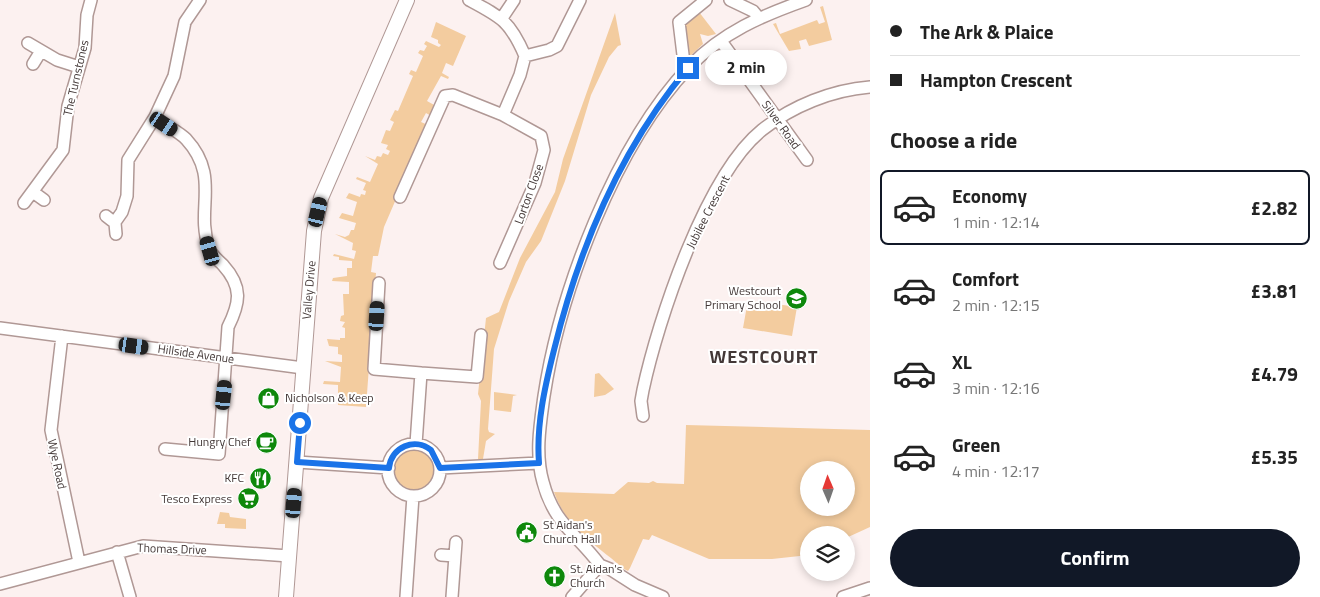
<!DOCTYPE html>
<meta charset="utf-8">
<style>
:root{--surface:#fff;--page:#f6f6f6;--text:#222;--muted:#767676;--line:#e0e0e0;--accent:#111827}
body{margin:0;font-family:"Titillium Web",sans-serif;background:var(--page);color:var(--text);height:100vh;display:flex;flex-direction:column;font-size:19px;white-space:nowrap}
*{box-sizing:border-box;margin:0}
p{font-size:16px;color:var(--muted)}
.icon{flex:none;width:28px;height:28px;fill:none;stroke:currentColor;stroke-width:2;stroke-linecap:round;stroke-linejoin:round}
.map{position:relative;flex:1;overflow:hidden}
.side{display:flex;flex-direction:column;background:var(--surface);width:450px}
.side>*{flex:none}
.banner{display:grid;align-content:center;height:110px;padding:0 20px;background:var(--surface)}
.needle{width:32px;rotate:358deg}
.fabs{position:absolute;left:800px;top:461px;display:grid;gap:10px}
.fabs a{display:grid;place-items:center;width:55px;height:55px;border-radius:50%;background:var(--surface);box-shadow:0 2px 8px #0003;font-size:25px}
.end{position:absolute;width:22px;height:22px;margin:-11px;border:6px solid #1a73e8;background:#fff;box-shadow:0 0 0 2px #fff}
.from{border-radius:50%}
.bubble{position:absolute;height:35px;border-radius:18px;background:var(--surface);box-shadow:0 2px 8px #0003;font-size:16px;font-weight:700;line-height:35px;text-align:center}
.car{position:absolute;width:15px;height:30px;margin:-15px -8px;border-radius:6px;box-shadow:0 0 4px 1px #0007;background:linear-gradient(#222 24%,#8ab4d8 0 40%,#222 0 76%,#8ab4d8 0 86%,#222 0)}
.banner b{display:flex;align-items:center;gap:18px;height:48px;font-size:19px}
.banner b+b{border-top:1px solid var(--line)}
.banner i{width:12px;height:12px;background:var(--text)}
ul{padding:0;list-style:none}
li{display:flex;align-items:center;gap:15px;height:75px;margin:0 10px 8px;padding:0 10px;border:2px solid transparent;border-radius:8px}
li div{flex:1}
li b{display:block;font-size:19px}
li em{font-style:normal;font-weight:700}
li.current{border-color:var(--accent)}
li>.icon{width:45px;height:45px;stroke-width:1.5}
h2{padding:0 20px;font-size:22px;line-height:60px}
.button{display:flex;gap:10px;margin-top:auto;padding:10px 20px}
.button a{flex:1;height:58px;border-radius:30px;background:var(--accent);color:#fff;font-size:20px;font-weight:700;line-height:58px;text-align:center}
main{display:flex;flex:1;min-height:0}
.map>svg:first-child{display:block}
</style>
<main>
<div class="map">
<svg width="870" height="597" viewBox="0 0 870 597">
<rect width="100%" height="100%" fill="#fcf1f0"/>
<!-- green -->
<path fill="#f3cc9f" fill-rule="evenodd" d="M 823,6 L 832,40 L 809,46 L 806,39 L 799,41 L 801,49 L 789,51 L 773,24 L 776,23 L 780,34 L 817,20 L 819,24 L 825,22 L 820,7 Z
M 699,12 L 716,34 L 708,36 L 700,34 L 703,44 L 688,58 L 682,22 Z
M 615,13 L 621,45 L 618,46 L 609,57 L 591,95 L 565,181 L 541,241 L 526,262 L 509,301 L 494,349 L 488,429 L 489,432 L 495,434 L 486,441 L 483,459 L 478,459 L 481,401 L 478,394 L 486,318 L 499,312 L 520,258 L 555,192 L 563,159 Z
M 436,22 L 466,36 L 453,66 L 446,63 L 442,73 L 449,77 L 448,79 L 441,76 L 427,101 L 436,106 L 431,116 L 426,113 L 421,122 L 428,125 L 384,227 L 378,256 L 373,256 L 371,272 L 376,273 L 366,407 L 338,405 L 338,385 L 323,384 L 324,381 L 340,382 L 341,367 L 325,361 L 342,362 L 342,355 L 338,354 L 338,347 L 329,346 L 327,339 L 340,340 L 340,338 L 345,338 L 345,328 L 342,327 L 345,322 L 340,321 L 341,316 L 344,315 L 343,294 L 349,294 L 349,282 L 332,281 L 333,278 L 347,276 L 347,268 L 352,268 L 352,261 L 339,260 L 339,257 L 333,256 L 334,254 L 354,259 L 356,251 L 352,250 L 353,243 L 335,234 L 345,237 L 349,235 L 351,230 L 354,230 L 356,223 L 339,218 L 342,213 L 353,216 L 357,202 L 346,198 L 349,193 L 360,197 L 361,194 L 365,195 L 366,191 L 363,190 L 366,183 L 356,179 L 357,177 L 370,182 L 378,164 L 365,156 L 375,160 L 377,156 L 381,157 L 383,153 L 388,155 L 390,151 L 386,149 L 388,145 L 381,143 L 386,130 L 390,131 L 394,122 L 390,120 L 395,110 L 398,111 L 413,76 L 409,74 L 411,70 L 416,72 L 423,56 L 418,53 L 420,50 L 424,51 L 427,46 L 424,44 L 426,41 L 439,47 L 441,45 L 438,43 L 438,40 L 431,37 Z
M 748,300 L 797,307 L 792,336 L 743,328 Z
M 599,373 L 614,389 L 605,395 L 594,397 L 595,374 Z
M 494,392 L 517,395 L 513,396 L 511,412 L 494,410 Z
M 686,425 L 870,430 L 870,527 L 846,538 L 846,535 L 809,535 L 809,555 L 772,559 L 709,559 L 652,535 L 649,540 L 643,539 L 630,568 L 628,571 L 624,569 C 597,545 567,530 554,492 L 614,494 L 628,482 L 649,483 L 653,481 L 657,483 L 684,484 ZM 809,470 L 846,470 L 846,508 L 809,508 Z
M394 470a20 20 0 1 1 40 0a20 20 0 1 1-40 0Z
M 220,512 L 229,513 L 230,517 L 246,519 L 246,529 L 225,528 L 225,524 L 217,524 Z"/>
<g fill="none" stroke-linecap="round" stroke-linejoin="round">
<defs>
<path id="minor" d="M 469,0 C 501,17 510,21 525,56
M 730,0 L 753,11 L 758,17
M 502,18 L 514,0
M 721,41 L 807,160
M 28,43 L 57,60 L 79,67
M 33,64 L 41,51
M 688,68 L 684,63 L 679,22 L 706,0
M 155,117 C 164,125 178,131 186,139 C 221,177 195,208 209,248 C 211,255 218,260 223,265 C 243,287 240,303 228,327 L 219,454 L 165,449
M 33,192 L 44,200
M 400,197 L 445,96 L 453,95 L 503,115
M 24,203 L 63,150 L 68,106 L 85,48 L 87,15 L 91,0
M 106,216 L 115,223 L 116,234
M 115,222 L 122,212 L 127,196 L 128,160 L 155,117 L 174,76 L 185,22 L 200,0
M 500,263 L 535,183 L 544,150 L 541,136 L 503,115 L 520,75 L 525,56 L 549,50 L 557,46 L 580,0
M 379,283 L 374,369 L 421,373
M 0,328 L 303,368
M 62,336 L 51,430 L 79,562
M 643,416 L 641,401 L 643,390 C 658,320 706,175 762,130 C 792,106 832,90 870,87
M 416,444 L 421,373 L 477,377 L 481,335
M388 470a26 26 0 1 1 52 0a26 26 0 1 1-52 0Z
M 297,462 L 389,468
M 440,468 L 539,463
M 117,552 L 130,597
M 441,555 L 455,556
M 600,565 C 577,534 554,524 543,482 C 535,454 540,425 544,396 C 560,291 615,145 689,67 C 723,32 761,16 806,0
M 600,565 L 610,569 L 635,585 L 663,597
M 0,584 L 143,546 L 289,556
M 406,597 L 413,496
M 452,597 L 456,542
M 572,597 L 600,565
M 843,597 L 870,588"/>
<path id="tertiary" d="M 286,597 L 314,231 L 321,198 L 407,0"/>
</defs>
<!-- minor casing -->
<use href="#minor" stroke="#b09895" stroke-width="14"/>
<!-- tertiary casing -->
<use href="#tertiary" stroke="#b09895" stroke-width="16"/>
<!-- minor -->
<use href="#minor" stroke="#fff" stroke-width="11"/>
<!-- tertiary -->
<use href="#tertiary" stroke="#fff" stroke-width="14"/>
</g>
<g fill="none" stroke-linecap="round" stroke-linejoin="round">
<!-- route -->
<path stroke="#1a73e8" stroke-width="6" d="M 300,423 L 297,462 L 389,468 C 391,447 415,437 431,450 L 440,468 L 539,463 C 536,425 545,386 554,350 C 579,248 620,149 688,68"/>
</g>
<!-- icons -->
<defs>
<symbol id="school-disc" viewBox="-11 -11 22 22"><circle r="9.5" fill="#0e880b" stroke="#fff"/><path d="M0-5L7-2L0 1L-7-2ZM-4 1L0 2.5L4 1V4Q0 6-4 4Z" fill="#fff"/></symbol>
<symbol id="shop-disc" viewBox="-11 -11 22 22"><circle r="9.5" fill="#0e880b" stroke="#fff"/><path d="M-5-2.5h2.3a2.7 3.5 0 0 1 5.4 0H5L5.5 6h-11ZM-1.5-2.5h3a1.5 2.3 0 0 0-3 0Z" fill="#fff"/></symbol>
<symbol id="cafe-disc" viewBox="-11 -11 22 22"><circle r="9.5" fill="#0e880b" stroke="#fff"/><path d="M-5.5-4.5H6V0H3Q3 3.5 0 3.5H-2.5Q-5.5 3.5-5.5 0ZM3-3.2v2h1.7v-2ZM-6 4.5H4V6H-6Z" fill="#fff"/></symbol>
<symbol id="restaurant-disc" viewBox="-11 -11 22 22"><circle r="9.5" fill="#0e880b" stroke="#fff"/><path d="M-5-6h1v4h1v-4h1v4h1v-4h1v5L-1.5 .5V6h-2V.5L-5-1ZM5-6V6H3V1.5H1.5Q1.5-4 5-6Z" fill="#fff"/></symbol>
<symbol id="supermarket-disc" viewBox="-11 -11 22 22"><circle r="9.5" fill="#0e880b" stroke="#fff"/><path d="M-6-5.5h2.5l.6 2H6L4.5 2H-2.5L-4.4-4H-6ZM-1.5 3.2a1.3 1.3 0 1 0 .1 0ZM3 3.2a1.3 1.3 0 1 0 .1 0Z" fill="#fff"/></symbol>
<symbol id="civic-disc" viewBox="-11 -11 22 22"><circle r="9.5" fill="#0e880b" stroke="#fff"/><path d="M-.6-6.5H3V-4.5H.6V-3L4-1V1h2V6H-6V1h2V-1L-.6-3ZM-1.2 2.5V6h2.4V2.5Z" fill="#fff"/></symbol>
<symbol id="church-disc" viewBox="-11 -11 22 22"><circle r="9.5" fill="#0e880b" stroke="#fff"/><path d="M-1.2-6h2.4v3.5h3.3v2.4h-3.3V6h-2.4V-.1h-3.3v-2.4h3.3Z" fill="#fff"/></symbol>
</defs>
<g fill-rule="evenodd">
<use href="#school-disc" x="784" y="286" width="25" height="25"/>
<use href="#shop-disc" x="256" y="386" width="25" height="25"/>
<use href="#cafe-disc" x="254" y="430" width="25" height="25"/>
<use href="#restaurant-disc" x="248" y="466" width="25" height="25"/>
<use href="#supermarket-disc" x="236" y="486" width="25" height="25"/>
<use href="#civic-disc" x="514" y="520" width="25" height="25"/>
<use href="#church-disc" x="542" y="564" width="25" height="25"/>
</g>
<g text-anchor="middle" stroke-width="4" stroke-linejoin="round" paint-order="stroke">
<!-- street labels -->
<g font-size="12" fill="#433837" stroke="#fff">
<text transform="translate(76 78) rotate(-77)" y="4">The Turnstones</text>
<text transform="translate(781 125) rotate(54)" y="4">Silver Road</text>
<text transform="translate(529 194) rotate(-70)" y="4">Lorton Close</text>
<text transform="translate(708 212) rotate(-63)" y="4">Jubilee Crescent</text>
<text transform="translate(309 290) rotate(-85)" y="4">Valley Drive</text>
<text transform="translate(196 354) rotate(8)" y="4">Hillside Avenue</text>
<text transform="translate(57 464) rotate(78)" y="4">Wye Road</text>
<text transform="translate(172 549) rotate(2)" y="4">Thomas Drive</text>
</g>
<!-- poi labels -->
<g font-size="12" fill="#433837" stroke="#fff" text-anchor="end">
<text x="781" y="295">Westcourt<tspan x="781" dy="14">Primary School</tspan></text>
<text x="285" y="402" text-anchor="start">Nicholson &amp; Keep</text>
<text x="251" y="446">Hungry Chef</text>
<text x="244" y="482">KFC</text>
<text x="232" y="503">Tesco Express</text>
<text x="543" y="529" text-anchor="start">St Aidan's<tspan x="543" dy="14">Church Hall</tspan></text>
<text x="570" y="573" text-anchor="start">St. Aidan's<tspan x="570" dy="14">Church</tspan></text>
</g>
<!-- district labels -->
<g font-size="18" font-weight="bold" letter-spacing="1" fill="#433837" stroke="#fff">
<text x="764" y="363">WESTCOURT</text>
</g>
</g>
</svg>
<div class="fabs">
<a><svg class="needle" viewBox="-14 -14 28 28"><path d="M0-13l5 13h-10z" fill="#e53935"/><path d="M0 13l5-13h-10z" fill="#767676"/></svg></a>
<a><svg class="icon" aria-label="layers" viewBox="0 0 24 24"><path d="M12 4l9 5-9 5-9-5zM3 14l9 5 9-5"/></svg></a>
</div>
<i class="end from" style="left:300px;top:423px"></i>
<i class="end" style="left:688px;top:68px"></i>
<div class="bubble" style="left:705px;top:50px;width:82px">2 min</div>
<i class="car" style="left:164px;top:124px;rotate:124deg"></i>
<i class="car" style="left:318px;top:212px;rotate:13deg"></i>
<i class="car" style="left:210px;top:251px;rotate:344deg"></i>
<i class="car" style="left:377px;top:316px;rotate:4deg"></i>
<i class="car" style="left:134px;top:346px;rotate:98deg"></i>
<i class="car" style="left:224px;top:395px;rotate:6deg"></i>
<i class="car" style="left:294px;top:503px;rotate:5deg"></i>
</div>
<section class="side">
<div class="banner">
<b><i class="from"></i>The Ark &amp; Plaice</b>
<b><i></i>Hampton Crescent</b>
</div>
<h2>Choose a ride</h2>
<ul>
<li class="current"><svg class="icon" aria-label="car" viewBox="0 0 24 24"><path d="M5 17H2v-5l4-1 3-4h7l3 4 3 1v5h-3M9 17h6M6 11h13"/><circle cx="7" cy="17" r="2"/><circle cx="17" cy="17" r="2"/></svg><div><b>Economy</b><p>1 min · 12:14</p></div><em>£2.82</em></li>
<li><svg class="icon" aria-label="car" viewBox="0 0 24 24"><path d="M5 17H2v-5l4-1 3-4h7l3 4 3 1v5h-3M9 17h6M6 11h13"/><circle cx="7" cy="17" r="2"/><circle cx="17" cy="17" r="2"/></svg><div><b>Comfort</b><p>2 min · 12:15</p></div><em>£3.81</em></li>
<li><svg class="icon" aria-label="car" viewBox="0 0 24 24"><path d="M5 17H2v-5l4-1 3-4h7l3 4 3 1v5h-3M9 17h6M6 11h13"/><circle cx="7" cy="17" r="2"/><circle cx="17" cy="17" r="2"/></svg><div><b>XL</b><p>3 min · 12:16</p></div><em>£4.79</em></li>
<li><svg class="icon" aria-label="car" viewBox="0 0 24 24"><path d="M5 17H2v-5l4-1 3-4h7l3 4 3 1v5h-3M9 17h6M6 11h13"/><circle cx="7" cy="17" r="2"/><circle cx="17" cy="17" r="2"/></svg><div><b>Green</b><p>4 min · 12:17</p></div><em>£5.35</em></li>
</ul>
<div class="button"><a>Confirm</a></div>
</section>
</main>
